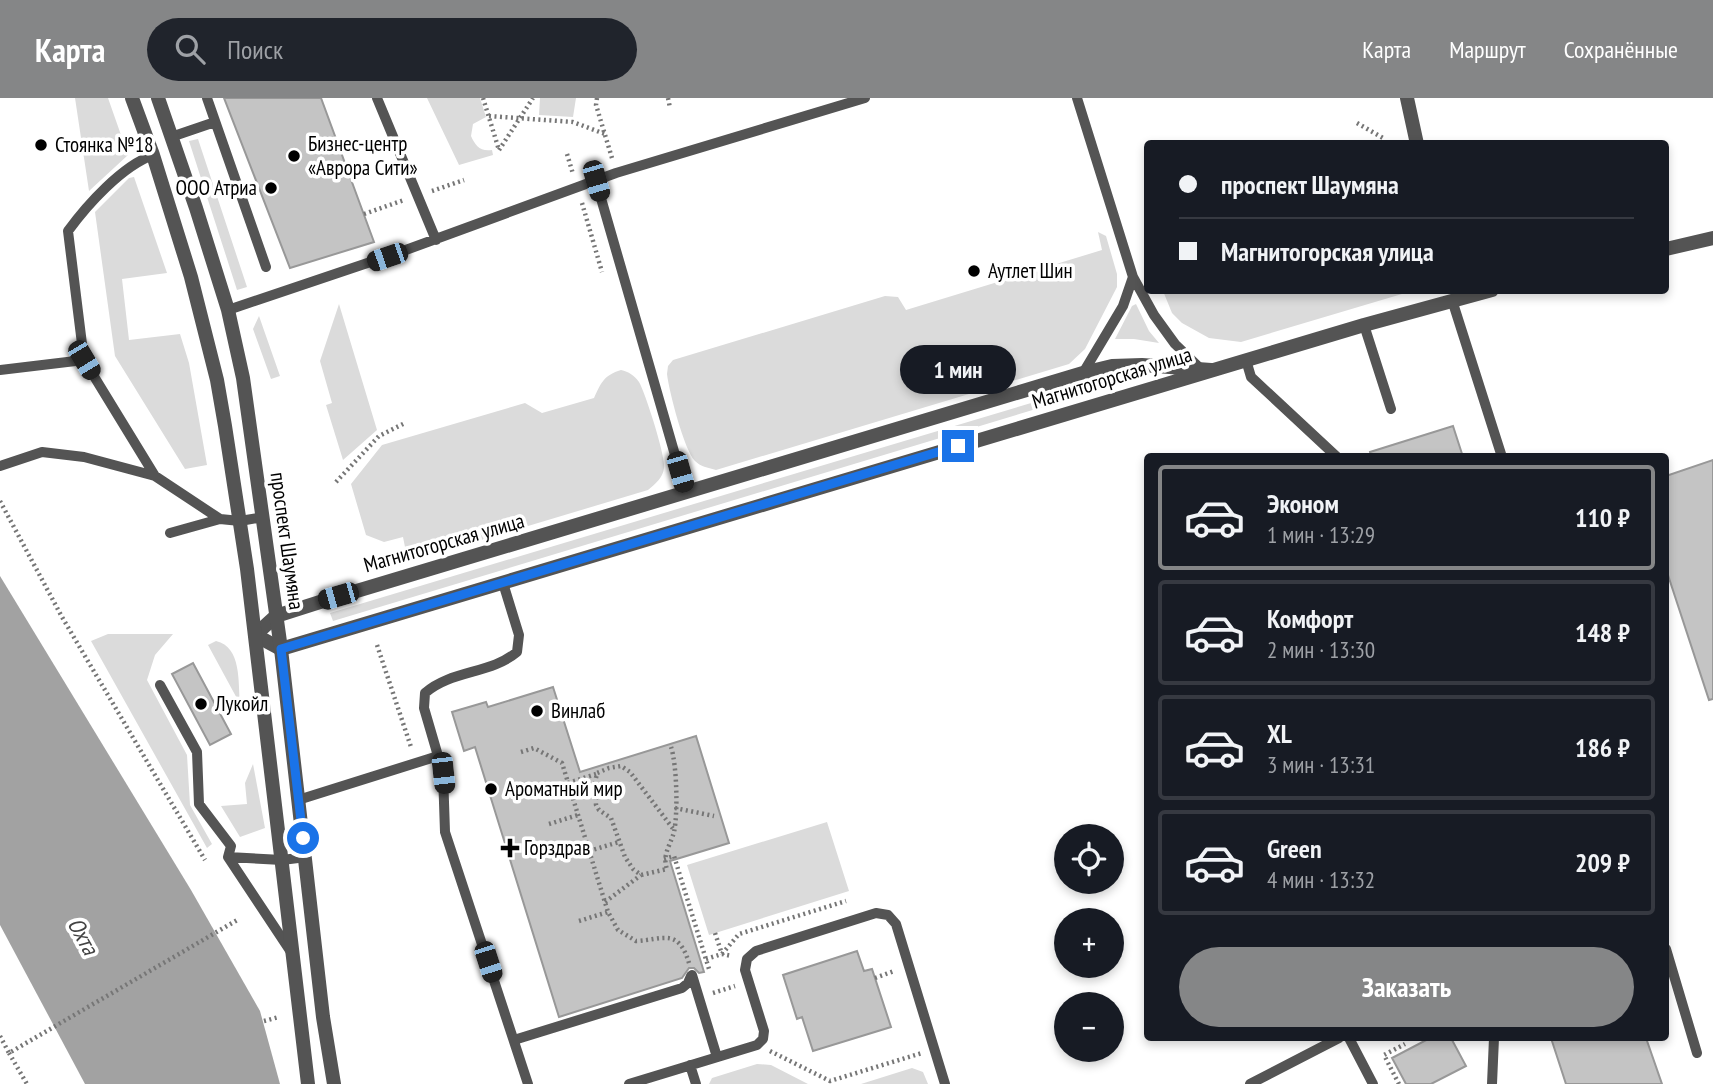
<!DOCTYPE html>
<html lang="ru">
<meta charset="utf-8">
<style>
:root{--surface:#171b24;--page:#20242c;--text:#f1f3f6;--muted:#9ea1a6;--line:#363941;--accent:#858687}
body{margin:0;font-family:"PT Sans Narrow",sans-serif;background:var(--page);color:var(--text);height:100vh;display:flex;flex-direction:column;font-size:26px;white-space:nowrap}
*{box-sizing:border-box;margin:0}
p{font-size:23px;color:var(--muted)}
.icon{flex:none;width:38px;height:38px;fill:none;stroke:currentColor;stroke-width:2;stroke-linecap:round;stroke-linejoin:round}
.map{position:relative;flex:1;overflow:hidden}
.sheet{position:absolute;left:1144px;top:355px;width:525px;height:588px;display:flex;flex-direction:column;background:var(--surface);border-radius:7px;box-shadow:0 4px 10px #0003}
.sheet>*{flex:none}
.banner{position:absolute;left:1144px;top:42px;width:525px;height:154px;border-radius:7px;box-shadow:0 4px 10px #0003;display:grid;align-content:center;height:154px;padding:0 35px;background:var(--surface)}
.tools{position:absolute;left:1054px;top:726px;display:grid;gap:14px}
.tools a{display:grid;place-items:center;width:70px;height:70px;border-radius:50%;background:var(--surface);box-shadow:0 4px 10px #0003;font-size:35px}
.end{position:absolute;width:32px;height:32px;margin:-16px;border:9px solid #1a73e8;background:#fff;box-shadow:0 0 0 4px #fff}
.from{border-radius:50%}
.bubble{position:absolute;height:49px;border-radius:24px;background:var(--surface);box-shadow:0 4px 10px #0003;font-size:23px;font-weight:700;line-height:49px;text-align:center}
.car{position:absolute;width:21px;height:42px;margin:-21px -10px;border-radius:9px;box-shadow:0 0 5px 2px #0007;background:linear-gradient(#222 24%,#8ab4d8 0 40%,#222 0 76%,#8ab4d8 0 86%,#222 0)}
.banner b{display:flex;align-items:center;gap:24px;height:66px;font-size:26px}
.banner b+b{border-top:2px solid var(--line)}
.banner i{width:18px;height:18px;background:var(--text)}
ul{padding:12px 0 0;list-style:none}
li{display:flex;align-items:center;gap:21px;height:105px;margin:0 14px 10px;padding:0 21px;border:4px solid var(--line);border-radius:7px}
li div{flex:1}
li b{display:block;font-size:26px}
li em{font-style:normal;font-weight:700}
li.active{border-color:var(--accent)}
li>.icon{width:63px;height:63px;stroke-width:1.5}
.action{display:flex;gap:14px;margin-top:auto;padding:14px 35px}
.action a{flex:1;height:80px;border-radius:42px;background:var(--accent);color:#fff;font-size:28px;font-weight:700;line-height:80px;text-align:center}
header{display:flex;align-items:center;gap:42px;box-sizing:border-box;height:98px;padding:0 35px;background:var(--accent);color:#fff}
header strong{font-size:33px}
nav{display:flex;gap:38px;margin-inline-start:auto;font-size:24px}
.search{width:490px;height:63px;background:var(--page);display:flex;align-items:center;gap:18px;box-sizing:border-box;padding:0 24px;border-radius:38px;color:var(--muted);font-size:26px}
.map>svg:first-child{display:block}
</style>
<header>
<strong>Карта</strong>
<div class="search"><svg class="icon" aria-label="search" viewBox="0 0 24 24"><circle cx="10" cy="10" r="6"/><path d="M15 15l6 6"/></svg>Поиск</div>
<nav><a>Карта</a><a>Маршрут</a><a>Сохранённые</a></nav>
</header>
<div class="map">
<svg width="1713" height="986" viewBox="0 0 1713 986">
<rect width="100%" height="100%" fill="#fff"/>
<!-- green -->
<path fill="#dbdbdb" d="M 75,0 L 108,0 L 128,57 L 89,93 Z
M 427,0 L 480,0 L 486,19 L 473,26 L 471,38 C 475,47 480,54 492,52 L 493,57 L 459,67 Z
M 540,0 L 576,0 L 573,19 L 539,17 Z
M 198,41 L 247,189 L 237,192 L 189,43 Z
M 134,79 L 167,175 L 122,181 L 129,242 L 180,236 L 189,265 L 207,367 L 185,371 L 115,258 L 95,114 L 129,80 Z
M 1098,134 L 1106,138 L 1117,176 L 1117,189 L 1085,251 L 1069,266 L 716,372 C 709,370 701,369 695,363 C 684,352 669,293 667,276 L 668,268 L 673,262 L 885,198 L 898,199 L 906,212 L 1102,152 Z
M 1163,193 L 1412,192 L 1412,193 L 1241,244 L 1209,240 L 1182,225 L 1172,215 Z
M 339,206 L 377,332 L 343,362 L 326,307 L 332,305 L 320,263 Z
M 1136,206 L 1149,233 L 1159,245 L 1134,241 L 1115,241 L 1132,208 Z
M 259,218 L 280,278 L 271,281 L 253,231 Z
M 621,272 C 629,274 634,277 639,284 C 645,294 666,359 664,370 C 663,380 655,386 648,392 L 408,464 L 403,439 L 384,444 L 366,437 L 351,386 L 382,347 L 525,305 L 542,315 L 594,300 C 601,285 604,277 621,272 Z
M 1108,282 L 1111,285 L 1109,289 L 333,523 L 330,515 Z
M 108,536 L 173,536 L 155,557 L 147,582 L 187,657 L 190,707 L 212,746 L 207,750 L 91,543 Z
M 216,543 C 242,549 238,585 240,606 L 208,547 Z
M 253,666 L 265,730 L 240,739 L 221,708 L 247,706 L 245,685 Z
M 827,724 L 849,793 L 709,837 L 687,767 Z
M 757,966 L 771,967 L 808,986 L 709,986 L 712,980 Z
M 912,970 L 923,974 L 928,986 L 861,986 Z"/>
<!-- water -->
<path fill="#a2a2a2" d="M 0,478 L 191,792 L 260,913 L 280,986 L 85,986 L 0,827 Z"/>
<!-- building -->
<path fill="#c4c4c4" stroke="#989898" stroke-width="2" d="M 224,0 L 321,0 L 374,144 L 290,170 Z
M 1453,328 L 1463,359 L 1371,359 L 1370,354 Z
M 1713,362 L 1713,601 L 1709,602 L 1666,471 L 1666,378 Z
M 193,565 L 231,636 L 210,647 L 172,576 Z
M 553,589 L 580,674 L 696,638 L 729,745 L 670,763 L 704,874 L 699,875 L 694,870 L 689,870 L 682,880 L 559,919 L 475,649 L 464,653 L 452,614 L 486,604 L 488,609 Z
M 857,853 L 864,873 L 872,871 L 891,929 L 813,953 L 802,919 L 797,921 L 783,877 Z
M 1430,940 L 1451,940 L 1466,968 L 1431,986 L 1406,986 L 1392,960 Z
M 1551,940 L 1646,940 L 1662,986 L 1566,986 Z"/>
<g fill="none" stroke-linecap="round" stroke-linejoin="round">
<!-- path -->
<path stroke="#767676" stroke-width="4.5" stroke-dasharray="2 3.5" stroke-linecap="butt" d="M 483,0 L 499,52
M 597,0 L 596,7 L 612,60
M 668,0 L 670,10
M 489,18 L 573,24 L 605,36
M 1357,25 L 1383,40
M 499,52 L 533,0
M 567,56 L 573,76
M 432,93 L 464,82
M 582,105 L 602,174
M 364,116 L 404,102
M 336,384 L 379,338 L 405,325
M 0,403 L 62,519 L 205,762
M 377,547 L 411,649
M 671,649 C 677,667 678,716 674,734 C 670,748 662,757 667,771 L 641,777 L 633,771 L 625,759 L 611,720 L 599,712 L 596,707 L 595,685 L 597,675 L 609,670 L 621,668 L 630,674 L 674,732
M 521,654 L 534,650 L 562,665 L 608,814 L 618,832 L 636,843 C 663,842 678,829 689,865
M 568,685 L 596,676
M 675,710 L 714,718
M 549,726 L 578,717
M 589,753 L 619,744
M 664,761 L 674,758 L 709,871
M 605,804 L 641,777
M 579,823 L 608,814
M 715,835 L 722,856
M 722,856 L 739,836 L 846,803
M 706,861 L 722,856 L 732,858
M 875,880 L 894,873
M 713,895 L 735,888
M 264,923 L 279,919
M 0,938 L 9,955 L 239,821
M 770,953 L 830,983 L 922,955
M 9,955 L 27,986
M 1399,986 L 1384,957 L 1405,946"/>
<!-- service -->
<path stroke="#545454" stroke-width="10" d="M 207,0 L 266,169
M 377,0 L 436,142
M 1077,0 L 1133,179 L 1154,217 L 1175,246 L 1202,272
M 171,39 L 215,24
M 153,57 C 122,68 87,107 68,133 L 84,262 L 155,378 L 220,421 L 240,423 L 263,419
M 596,83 L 686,395
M 1452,202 L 1502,359
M 228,212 L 403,153 L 616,75 L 865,0
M 1364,227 L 1391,311
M 1246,262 L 1251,279 L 1337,359
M 0,272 L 84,262
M 1083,275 L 1123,208 L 1133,179
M 0,368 L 42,354 L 84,359 L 155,378
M 170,435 L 220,421
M 503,485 L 519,537 L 517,554 C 491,576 451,572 425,595 L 424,610 L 443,675 L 445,734 L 528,986
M 160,587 L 197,654 L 199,706 L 231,748 L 228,759 L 291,854
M 298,702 L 438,658
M 228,759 L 282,762 L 306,759
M 1666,851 L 1697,955
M 692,877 L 717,959
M 1349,940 L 1373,986
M 514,942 L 682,890 L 688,885 L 691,878
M 690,967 L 696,986
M 629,986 L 757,947 L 763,941 L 764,933 L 745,872 L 747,861 L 756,853 L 876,815 L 888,817 L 896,826 L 945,986
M 1250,986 L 1339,940
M 1492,986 L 1494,940"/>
<!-- minor -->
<path stroke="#545454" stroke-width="14" d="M 1407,0 L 1417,46
M 1666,151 L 1713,140
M 1211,272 L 1142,267 L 1112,268 L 1083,275 L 320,504 L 276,518 L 255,537 L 281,551 L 1364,227 L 1492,192"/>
<!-- tertiary -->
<path stroke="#545454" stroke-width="14" d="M 132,0 L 153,57 L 191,179 L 217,282 L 225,328 L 247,471 L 308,986
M 158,0 L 196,110 L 228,212 L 243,280 L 281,551 L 323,919 L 334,986"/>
</g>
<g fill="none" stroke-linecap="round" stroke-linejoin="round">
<!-- route -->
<path stroke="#1a73e8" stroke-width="9" d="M 303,740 L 281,551 L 958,348"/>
</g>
<!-- markers -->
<g fill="#000" stroke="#fff" stroke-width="2.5">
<circle cx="41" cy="47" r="7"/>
<circle cx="294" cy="58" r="7"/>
<circle cx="271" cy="90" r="7"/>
<circle cx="974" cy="173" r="7"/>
<circle cx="201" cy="606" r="7"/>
<circle cx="537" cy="613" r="7"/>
<circle cx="491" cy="691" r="7"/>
<path d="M506.5 739.5h7v7h7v7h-7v7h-7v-7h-7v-7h7z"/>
</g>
<g text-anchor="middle" stroke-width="7" stroke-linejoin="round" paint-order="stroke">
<!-- poi labels -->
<g font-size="21" fill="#000" stroke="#fff" text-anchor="start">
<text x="308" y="53">Бизнес-центр<tspan x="308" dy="24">«Аврора Сити»</tspan></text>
<text x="55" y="54">Стоянка №18</text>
<text x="257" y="97" text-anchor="end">ООО Атриа</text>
<text x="988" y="180">Аутлет Шин</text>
<text x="215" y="613">Лукойл</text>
<text x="551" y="620">Винлаб</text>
<text x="505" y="698">Ароматный мир</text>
<text x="524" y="757">Горздрав</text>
</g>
<!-- street labels -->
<g font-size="21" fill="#000" stroke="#fff">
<text transform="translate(1112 280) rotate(-17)" y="7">Магнитогорская улица</text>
<text transform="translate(287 443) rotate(82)" y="7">проспект Шаумяна</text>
<text transform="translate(444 445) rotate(-16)" y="7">Магнитогорская улица</text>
</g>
<!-- water labels -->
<g font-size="23" font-style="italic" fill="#434343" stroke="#fff">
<text transform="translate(83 838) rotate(61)" y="8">Охта</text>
</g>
</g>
</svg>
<div class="tools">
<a><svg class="icon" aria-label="locate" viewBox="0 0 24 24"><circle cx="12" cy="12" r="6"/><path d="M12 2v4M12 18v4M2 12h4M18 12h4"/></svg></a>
<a>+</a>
<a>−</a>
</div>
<i class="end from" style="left:303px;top:740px"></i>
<i class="end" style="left:958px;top:348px"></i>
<div class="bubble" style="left:900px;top:247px;width:116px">1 мин</div>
<i class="car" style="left:596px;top:83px;rotate:164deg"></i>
<i class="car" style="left:387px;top:159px;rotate:251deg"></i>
<i class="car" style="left:84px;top:262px;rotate:149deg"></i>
<i class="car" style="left:680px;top:374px;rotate:164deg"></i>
<i class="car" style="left:338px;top:498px;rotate:254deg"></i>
<i class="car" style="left:443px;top:675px;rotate:174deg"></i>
<i class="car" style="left:488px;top:864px;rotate:162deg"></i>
<div class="banner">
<b><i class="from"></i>проспект Шаумяна</b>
<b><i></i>Магнитогорская улица</b>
</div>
<section class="sheet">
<ul>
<li class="active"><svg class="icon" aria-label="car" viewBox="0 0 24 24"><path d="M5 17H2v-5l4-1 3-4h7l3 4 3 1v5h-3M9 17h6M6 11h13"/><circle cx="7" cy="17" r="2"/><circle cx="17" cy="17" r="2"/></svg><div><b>Эконом</b><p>1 мин · 13:29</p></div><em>110 ₽</em></li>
<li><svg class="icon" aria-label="car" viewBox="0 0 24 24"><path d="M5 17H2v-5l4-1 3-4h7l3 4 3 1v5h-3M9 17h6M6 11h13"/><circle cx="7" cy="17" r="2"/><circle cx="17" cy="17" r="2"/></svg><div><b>Комфорт</b><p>2 мин · 13:30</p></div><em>148 ₽</em></li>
<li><svg class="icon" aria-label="car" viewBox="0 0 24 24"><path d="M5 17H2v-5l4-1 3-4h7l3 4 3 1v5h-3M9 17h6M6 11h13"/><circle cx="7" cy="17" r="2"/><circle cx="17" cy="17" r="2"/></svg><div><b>XL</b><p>3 мин · 13:31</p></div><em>186 ₽</em></li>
<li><svg class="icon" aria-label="car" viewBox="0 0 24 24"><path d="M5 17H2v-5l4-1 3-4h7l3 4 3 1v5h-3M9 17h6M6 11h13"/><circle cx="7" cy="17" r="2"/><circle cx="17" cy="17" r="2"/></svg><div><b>Green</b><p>4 мин · 13:32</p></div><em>209 ₽</em></li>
</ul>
<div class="action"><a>Заказать</a></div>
</section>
</div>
